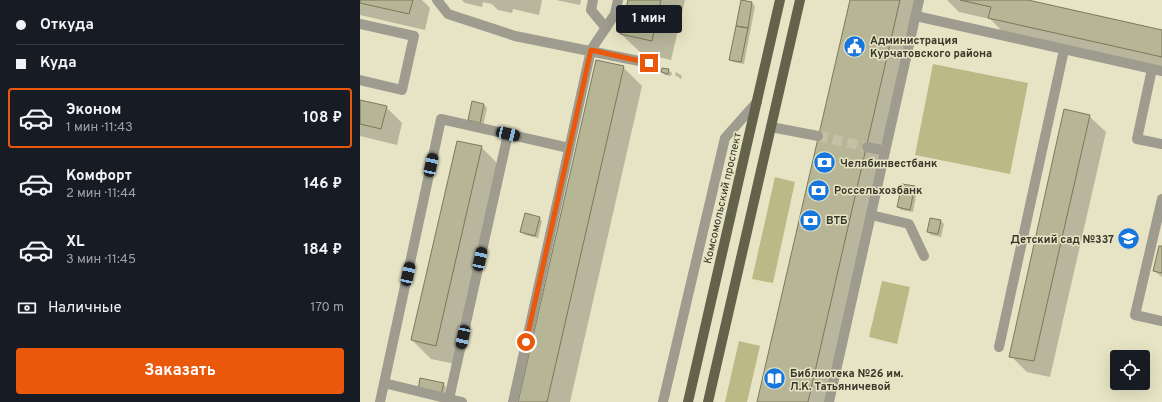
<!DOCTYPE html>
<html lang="ru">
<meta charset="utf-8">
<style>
:root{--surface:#171b24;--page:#20242c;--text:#f1f3f6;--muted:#9ea1a6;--line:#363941;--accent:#ea580c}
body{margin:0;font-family:Overpass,sans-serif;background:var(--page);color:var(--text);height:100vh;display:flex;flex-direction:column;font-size:15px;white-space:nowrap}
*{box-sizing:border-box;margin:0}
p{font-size:13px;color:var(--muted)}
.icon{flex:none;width:22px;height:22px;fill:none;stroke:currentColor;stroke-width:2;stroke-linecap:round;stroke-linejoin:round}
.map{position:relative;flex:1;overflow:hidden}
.panel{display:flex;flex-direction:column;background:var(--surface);width:360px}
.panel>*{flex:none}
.guide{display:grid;align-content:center;height:88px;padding:0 16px;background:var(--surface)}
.controls{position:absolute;left:750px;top:350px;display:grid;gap:8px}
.controls a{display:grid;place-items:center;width:40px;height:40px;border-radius:4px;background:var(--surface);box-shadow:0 4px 16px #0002;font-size:20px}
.end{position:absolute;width:18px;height:18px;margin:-9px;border:5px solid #ea580c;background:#fff;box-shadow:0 0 0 2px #fff}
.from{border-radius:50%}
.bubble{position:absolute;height:28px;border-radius:4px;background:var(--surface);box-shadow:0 4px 16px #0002;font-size:13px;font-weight:700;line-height:28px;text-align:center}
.car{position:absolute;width:12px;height:24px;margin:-12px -6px;border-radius:5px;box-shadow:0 0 3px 1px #0007;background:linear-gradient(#222 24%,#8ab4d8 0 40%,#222 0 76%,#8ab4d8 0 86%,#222 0)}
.guide b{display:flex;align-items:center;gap:14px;height:38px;font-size:15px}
.guide b+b{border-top:1px solid var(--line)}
.guide i{width:10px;height:10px;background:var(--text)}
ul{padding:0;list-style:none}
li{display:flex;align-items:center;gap:12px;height:60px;margin:0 8px 6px;padding:0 8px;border:2px solid transparent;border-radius:4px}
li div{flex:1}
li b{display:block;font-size:15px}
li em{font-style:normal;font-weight:700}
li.current{border-color:var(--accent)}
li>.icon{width:36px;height:36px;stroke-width:1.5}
.pay{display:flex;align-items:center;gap:10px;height:44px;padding:0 16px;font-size:15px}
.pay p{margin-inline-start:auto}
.cta{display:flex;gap:8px;margin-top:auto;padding:8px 16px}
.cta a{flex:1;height:46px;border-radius:4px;background:var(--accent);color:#fff;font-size:16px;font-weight:700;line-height:46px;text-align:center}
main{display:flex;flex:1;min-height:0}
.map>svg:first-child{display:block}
</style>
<main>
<section class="panel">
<div class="guide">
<b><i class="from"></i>Откуда</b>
<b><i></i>Куда</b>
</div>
<ul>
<li class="current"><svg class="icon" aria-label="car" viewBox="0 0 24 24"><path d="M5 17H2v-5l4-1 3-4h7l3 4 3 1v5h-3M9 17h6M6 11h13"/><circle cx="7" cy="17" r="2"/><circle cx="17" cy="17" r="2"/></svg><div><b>Эконом</b><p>1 мин · 11:43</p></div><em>108 ₽</em></li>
<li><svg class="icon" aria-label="car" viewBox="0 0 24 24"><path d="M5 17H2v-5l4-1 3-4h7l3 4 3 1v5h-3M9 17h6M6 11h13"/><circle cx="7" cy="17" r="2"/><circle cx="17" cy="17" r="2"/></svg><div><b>Комфорт</b><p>2 мин · 11:44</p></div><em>146 ₽</em></li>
<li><svg class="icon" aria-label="car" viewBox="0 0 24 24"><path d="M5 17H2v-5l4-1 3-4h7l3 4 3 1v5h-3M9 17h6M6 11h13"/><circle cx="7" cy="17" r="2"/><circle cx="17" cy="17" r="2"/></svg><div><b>XL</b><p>3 мин · 11:45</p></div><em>184 ₽</em></li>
</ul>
<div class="pay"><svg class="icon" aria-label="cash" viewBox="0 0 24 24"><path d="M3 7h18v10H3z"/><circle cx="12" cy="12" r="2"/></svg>Наличные<p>170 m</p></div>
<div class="cta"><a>Заказать</a></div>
</section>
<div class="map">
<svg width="802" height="402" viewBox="0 0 802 402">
<rect width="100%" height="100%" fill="#e6e4c4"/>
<!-- green -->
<path fill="#bcb986" d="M 573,64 L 668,83 L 650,174 L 555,155 Z
M 415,177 L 435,182 L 413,283 L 392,279 Z
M 522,281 L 550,287 L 537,344 L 509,337 Z
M 379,341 L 400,346 L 387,402 L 365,402 Z"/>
<!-- shadow -->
<path fill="#0003" d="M 0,0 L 62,0 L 70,8 L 65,30 L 0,15 Z
M 102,0 L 182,0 L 179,15 L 153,9 L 152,13 L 138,10 L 132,4 L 123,2 L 122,7 L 105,3 Z
M 196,0 L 221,0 L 220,5 Z
M 269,0 L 325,0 L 311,60 L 281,53 L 261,34 Z
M 491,0 L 564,0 L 471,402 L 398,402 Z
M 587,0 L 662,0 L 802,32 L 802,69 L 645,34 L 630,19 L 599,12 Z
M 381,1 L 392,3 L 395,6 L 384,64 L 373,62 L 370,59 Z
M 263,67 L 282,86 L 210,402 L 159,402 Z
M 308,70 L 312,73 L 311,76 L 305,75 L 302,72 Z
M 316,72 L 322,76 L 321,79 L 315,75 Z
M 0,101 L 26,107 L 42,123 L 37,145 L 0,136 Z
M 124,105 L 127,108 L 123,126 L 112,123 Z
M 729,116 L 746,132 L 690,377 L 667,372 L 651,356 Z
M 121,147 L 141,167 L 95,364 L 71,359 L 52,340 Z
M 554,187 L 557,190 L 553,212 L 541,210 L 538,207 Z
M 179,218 L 182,221 L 178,238 L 165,235 L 162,232 Z
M 581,221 L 584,224 L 581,237 L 571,235 L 568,232 Z
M 802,248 L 802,277 L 794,271 Z
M 83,384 L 86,387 L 84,398 L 62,393 Z"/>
<!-- building -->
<path fill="#b6b595" stroke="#7a795b" d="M 0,0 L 53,0 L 49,14 L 0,3 Z
M 268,0 L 301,0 L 292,41 L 260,34 Z
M 381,0 L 392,2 L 388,28 L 376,26 Z
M 490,0 L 540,0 L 448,402 L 397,402 Z
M 600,0 L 668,0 L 802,30 L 802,57 L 628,18 L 631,7 Z
M 376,26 L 388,28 L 381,62 L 369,60 Z
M 236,60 L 264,66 L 187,402 L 158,402 Z
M 302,68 L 309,69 L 308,74 L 301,72 Z
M 0,100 L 27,106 L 21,129 L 0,124 Z
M 112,101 L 124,104 L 120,123 L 108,120 Z
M 704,109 L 730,115 L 674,361 L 649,357 Z
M 97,141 L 122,146 L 76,346 L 51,340 Z
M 542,184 L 555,186 L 550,210 L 537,207 Z
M 165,213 L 180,217 L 175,236 L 160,232 Z
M 570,218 L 581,220 L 578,234 L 567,232 Z
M 799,246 L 802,246 L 802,273 L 793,271 Z
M 60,378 L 84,383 L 81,395 L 58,390 Z"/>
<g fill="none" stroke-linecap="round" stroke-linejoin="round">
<!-- minor-tunnel -->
<path stroke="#c3c1a5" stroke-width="10" stroke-dasharray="10 5" stroke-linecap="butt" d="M 458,136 L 507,147"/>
<!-- minor -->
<path stroke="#9d9c8f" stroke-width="10" d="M 77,0 L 88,14 L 155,36 L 289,63
M 233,0 L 231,10 L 246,28
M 556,16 L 802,71
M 0,24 L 54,36 L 42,90 L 0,80
M 792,69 L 777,139 L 802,144
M 411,127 L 458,136
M 507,147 L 525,151
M 802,199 L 775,315 L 802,321
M 511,215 L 549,224 L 564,256
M 639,347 L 704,50
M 24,383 L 102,402
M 89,399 L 148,134
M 20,402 L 81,119 L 209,148
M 153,402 L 231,50 L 255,14 L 258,0
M 303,402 L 365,138 L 397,102
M 469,402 L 559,0"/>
<!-- major -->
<path stroke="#63624a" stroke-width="10" d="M 328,402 L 420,0
M 348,402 L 440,0"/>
</g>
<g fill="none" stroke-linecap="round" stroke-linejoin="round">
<!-- route -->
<path stroke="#ea580c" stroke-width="5" d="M 166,342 L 231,50 L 289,63"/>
</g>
<!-- icons -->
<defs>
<symbol id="civic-disc" viewBox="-11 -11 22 22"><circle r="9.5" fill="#1676de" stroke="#e6e4c4"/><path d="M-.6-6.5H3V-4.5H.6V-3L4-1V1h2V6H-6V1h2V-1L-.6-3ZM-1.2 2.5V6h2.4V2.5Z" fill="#fff"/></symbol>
<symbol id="bank-disc" viewBox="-11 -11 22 22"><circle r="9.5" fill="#1676de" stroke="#e6e4c4"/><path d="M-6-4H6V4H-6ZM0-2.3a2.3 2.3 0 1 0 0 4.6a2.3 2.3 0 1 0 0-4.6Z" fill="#fff"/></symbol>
<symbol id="school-disc" viewBox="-11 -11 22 22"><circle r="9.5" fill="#1676de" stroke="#e6e4c4"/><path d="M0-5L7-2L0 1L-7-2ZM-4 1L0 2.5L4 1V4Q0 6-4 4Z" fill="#fff"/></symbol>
<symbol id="library-disc" viewBox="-11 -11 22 22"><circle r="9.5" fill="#1676de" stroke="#e6e4c4"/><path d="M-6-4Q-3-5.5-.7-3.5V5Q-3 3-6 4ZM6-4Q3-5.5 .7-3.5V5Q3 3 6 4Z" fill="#fff"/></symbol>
</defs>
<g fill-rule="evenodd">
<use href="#civic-disc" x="482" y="34" width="25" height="25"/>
<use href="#bank-disc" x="452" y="150" width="25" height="25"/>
<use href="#bank-disc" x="446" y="178" width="25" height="25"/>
<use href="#bank-disc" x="438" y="208" width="25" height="25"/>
<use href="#school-disc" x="756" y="226" width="25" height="25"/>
<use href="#library-disc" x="402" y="366" width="25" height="25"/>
</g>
<g text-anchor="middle" stroke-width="3" stroke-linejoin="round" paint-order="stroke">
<!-- poi labels -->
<g font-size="11" font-weight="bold" fill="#37372a" stroke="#e6e4c4" text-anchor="start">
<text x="510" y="44">Администрация<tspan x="510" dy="13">Курчатовского района</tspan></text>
<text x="480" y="167">Челябинвестбанк</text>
<text x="474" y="194">Россельхозбанк</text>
<text x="466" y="224">ВТБ</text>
<text x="754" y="243" text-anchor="end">Детский сад №337</text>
<text x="430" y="377">Библиотека №26 им.<tspan x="430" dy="13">Л.К. Татьяничевой</tspan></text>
</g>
<!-- street labels -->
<g font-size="11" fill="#37372a" stroke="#e6e4c4">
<text transform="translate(362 198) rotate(-77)" y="4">Комсомольский проспект</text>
</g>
</g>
</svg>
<div class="controls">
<a><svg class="icon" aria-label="locate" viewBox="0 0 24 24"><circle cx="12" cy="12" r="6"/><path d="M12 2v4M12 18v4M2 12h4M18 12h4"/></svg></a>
</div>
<i class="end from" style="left:166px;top:342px"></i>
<i class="end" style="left:289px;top:63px"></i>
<div class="bubble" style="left:256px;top:5px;width:66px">1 мин</div>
<i class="car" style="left:148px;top:134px;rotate:103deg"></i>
<i class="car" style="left:71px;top:165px;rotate:12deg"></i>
<i class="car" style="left:120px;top:259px;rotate:12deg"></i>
<i class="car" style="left:48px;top:274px;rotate:12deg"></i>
<i class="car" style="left:103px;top:337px;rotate:192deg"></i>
</div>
</main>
